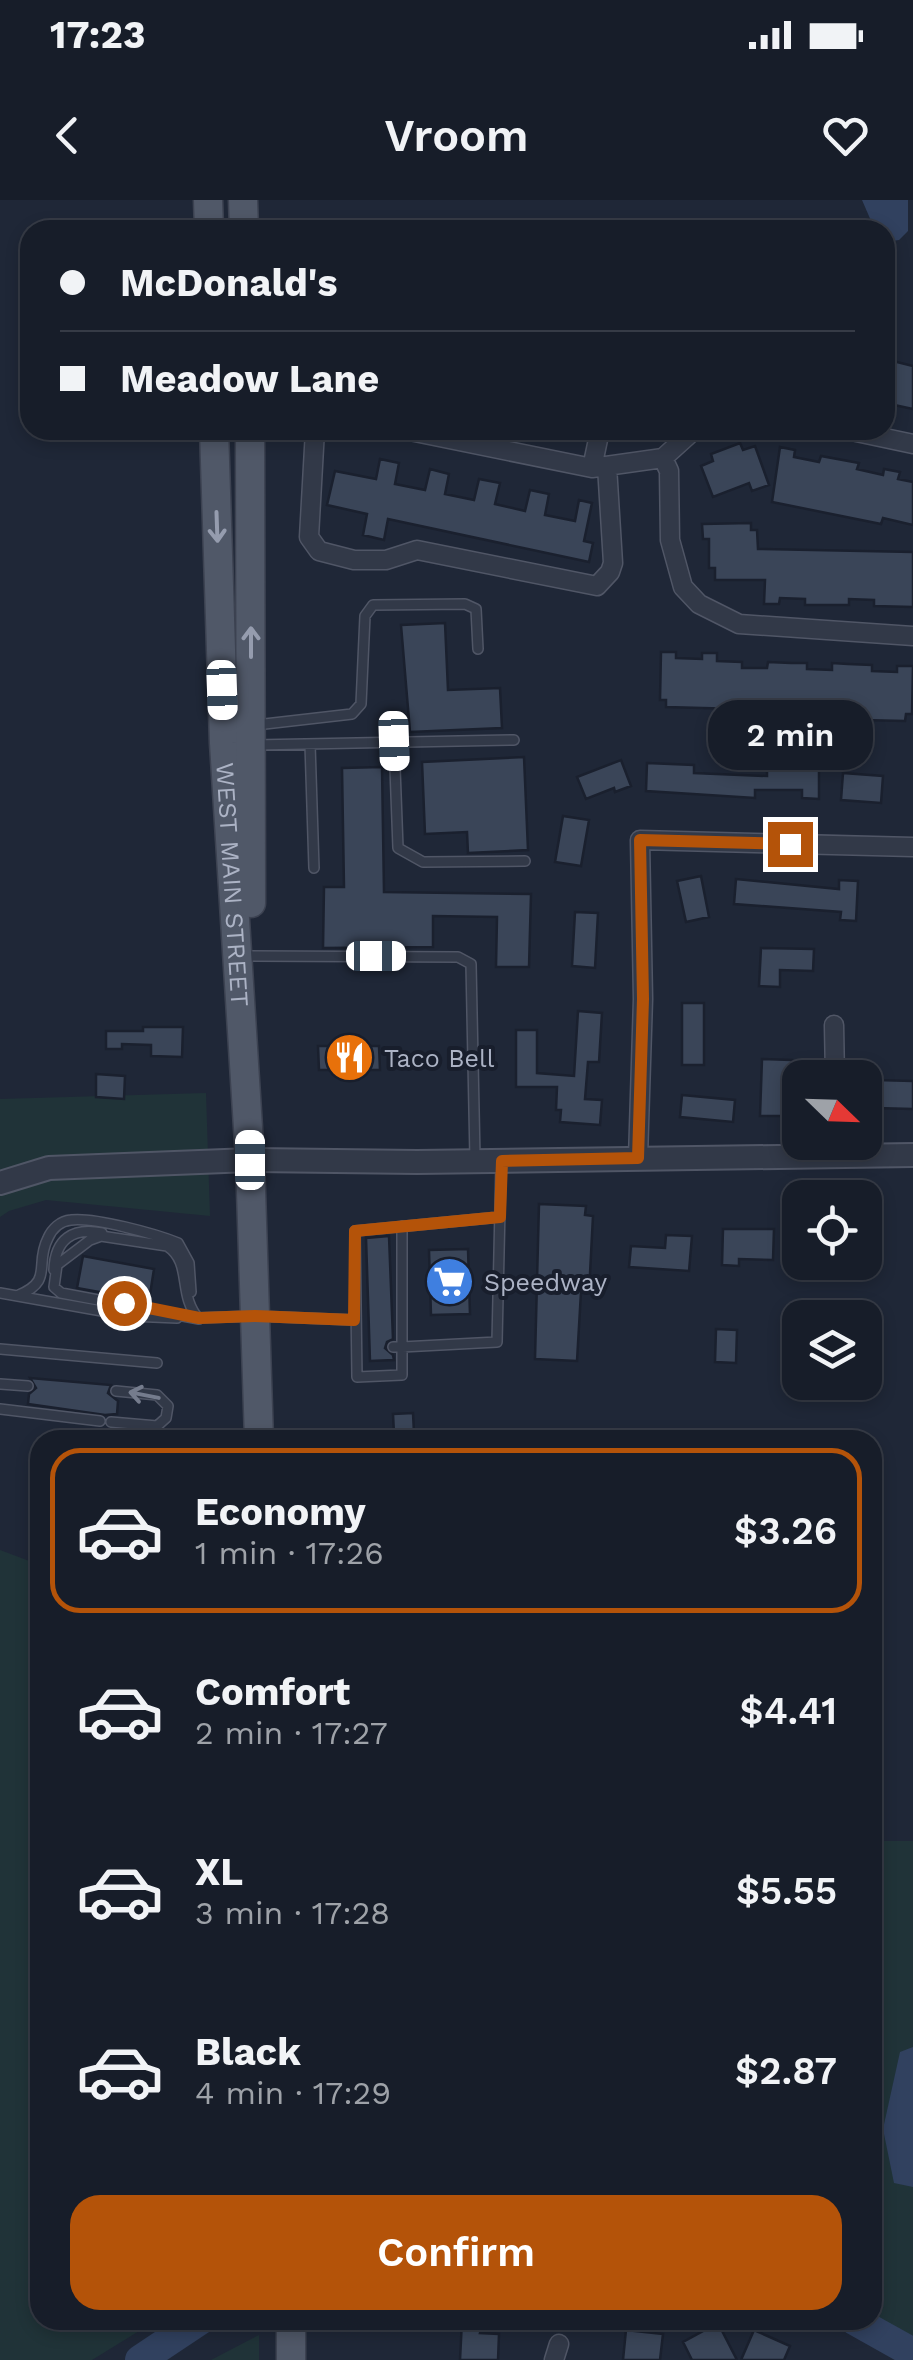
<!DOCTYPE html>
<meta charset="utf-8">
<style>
:root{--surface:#171d29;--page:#242a35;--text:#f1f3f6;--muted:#9ea2a8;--line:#363b46;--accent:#b45309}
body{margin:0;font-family:"Work Sans",sans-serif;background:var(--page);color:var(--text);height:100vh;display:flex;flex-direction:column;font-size:38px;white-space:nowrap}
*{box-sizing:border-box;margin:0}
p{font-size:32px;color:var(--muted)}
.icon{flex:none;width:55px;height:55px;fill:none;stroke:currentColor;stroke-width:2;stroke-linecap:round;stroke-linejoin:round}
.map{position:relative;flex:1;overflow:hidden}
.details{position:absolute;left:30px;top:1230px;width:852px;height:900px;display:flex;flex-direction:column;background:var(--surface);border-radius:30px;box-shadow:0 5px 15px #0003,0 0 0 2px var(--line)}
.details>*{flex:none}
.hud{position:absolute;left:20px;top:20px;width:875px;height:220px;border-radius:30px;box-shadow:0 5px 15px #0003,0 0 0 2px var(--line);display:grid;align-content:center;height:220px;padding:0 40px;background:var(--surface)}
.needle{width:65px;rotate:113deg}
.tools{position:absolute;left:782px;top:860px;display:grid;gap:20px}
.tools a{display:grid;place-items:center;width:100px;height:100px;border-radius:20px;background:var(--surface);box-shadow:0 5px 15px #0003,0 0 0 2px var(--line);font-size:50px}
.end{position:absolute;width:45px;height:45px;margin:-22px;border:12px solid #b45309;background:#fff;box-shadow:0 0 0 5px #fff}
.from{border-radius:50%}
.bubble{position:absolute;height:70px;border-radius:30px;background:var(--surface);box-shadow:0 5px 15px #0003,0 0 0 2px var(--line);font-size:32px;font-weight:600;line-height:70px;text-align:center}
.car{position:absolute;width:30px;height:60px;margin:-30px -15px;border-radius:12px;box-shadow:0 0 8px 2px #0007;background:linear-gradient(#fff 24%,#345 0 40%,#fff 0 76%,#345 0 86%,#fff 0)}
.hud b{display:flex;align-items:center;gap:35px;height:95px;font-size:38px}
.hud b+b{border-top:2px solid var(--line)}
.hud i{width:25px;height:25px;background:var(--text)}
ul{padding:18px 0 0;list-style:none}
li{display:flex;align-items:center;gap:30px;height:165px;margin:0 20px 15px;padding:0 20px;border:5px solid transparent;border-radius:30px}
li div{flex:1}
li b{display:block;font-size:38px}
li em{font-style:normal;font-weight:600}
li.active{border-color:var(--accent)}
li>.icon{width:90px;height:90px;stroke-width:1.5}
.action{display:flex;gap:20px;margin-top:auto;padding:20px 40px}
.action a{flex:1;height:115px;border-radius:30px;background:var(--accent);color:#fff;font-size:40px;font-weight:600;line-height:115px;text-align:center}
.status{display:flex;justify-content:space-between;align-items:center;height:70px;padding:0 50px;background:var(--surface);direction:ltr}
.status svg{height:28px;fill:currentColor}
header{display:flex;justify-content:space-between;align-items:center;height:130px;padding:0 40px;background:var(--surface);font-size:45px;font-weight:600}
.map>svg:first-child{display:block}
</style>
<div class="status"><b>17:23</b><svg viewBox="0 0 49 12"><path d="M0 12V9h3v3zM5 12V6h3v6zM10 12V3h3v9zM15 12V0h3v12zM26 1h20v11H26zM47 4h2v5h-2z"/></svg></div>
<header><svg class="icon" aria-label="back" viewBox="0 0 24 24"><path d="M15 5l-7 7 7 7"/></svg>Vroom<svg class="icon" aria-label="heart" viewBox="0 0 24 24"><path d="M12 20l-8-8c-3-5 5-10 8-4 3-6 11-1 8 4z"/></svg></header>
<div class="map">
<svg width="913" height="2160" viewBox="0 0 913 2160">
<rect width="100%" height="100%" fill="#1f2737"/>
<!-- green -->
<path fill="#203338" d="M 206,893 L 210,1016 L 46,1000 L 9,1011 L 0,1017 L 0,899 Z
M 0,1350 L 40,1365 L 40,2120 L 157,2120 L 92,2160 L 0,2160 Z
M 873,1641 L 913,1641 L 913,2153 L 854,2120 L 872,2120 Z
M 259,2135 L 259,2160 L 211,2160 Z"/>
<!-- water -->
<path fill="#31415f" d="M 862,0 L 908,0 L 908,31 L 899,40 L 885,42 L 885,30 L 875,30 Z
M 913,1847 L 913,1987 L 894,1983 L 883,1929 L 900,1852 Z"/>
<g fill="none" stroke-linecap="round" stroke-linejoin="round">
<!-- river -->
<path stroke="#31415f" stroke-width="30" d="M 854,2120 L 913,2153
M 140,2160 L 200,2120"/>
</g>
<!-- building -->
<path fill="#3a4558" stroke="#1a202e" stroke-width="2.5" d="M 885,159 L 913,166 L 913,209 L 885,203 Z
M 740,243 L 743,250 L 755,246 L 769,285 L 752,291 L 749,283 L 713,297 L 701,266 L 713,261 L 711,254 Z
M 780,247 L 795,250 L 794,257 L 819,262 L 821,256 L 859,263 L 857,269 L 883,275 L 884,269 L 900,272 L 898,279 L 913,282 L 913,325 L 883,318 L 881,324 L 772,302 Z
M 380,259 L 399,263 L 395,284 L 425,290 L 430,269 L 449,274 L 445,294 L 474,300 L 479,279 L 500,283 L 495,304 L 525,311 L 530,290 L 549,294 L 545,315 L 575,321 L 579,300 L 592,303 L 584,341 L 593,343 L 589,362 L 388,319 L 384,340 L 363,335 L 367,314 L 327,305 L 335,271 L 376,279 Z
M 751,323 L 751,330 L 757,330 L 758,349 L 913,352 L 913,407 L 874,406 L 874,400 L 849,399 L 849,405 L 805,405 L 805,399 L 780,398 L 779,404 L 764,404 L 765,380 L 715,380 L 715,368 L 709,368 L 709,339 L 703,339 L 702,324 Z
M 445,423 L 448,490 L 500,488 L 502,528 L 410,532 L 401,425 Z
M 661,452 L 676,452 L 676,458 L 702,459 L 702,453 L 717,453 L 717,461 L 742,462 L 742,468 L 767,468 L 768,462 L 791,463 L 807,463 L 807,469 L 832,470 L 832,463 L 848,464 L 872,465 L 872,471 L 897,472 L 897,466 L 913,466 L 912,514 L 906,514 L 905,521 L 862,520 L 738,517 L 738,509 L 666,507 L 666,500 L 660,500 Z
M 524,557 L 528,650 L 468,653 L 467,632 L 425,634 L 422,562 Z
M 621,560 L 631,586 L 615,592 L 614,588 L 586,599 L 577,577 Z
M 647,563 L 694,565 L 694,573 L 767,576 L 767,570 L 819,570 L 819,599 L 802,598 L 802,590 L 755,590 L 755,598 L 646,591 Z
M 382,567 L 384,692 L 531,694 L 529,767 L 496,767 L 497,717 L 433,716 L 433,747 L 323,748 L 324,687 L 344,687 L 342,568 Z
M 843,573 L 883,576 L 881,603 L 841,600 Z
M 563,616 L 589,620 L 581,666 L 555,662 Z
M 701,676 L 709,717 L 686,722 L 677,681 Z
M 736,679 L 839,689 L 839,680 L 858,681 L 856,721 L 840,720 L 841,712 L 734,704 Z
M 575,712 L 598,713 L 595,768 L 572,766 Z
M 761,748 L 814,749 L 813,771 L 780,770 L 780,787 L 759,786 Z
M 682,803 L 704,803 L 704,865 L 682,865 Z
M 578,811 L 602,813 L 599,862 L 588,862 L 585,899 L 602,900 L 600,925 L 560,922 L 561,910 L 556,910 L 557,887 L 516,887 L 516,830 L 537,830 L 537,873 L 574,876 Z
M 143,827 L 183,827 L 182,857 L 151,856 L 151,845 L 122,844 L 122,849 L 106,849 L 106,831 L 143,831 Z
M 318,846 L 379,846 L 380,870 L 319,870 Z
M 762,859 L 792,860 L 786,916 L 760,916 Z
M 96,874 L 125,876 L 124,899 L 96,897 Z
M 876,880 L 913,881 L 913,909 L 875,908 Z
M 682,895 L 735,900 L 733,922 L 680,917 Z
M 539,1004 L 586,1006 L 585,1015 L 593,1016 L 589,1093 L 581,1092 L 577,1161 L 535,1159 Z
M 723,1029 L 774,1029 L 773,1060 L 739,1059 L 739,1066 L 722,1065 Z
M 666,1035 L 692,1036 L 689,1071 L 629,1067 L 631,1046 L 665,1048 Z
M 389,1036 L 393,1139 L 387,1142 L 385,1148 L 393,1155 L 394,1160 L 370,1161 L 366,1038 Z
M 468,1049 L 470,1114 L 431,1115 L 429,1050 Z
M 83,1056 L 154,1069 L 149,1101 L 77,1088 Z
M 716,1129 L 737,1130 L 736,1163 L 715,1162 Z
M 30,1178 L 111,1185 L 108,1193 L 118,1201 L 117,1214 L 105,1215 L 28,1204 L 29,1194 L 36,1188 Z
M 413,1213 L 414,1233 L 394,1234 L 393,1214 Z
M 462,2120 L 483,2120 L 480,2133 L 499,2134 L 498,2160 L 460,2160 Z
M 718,2123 L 737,2160 L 692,2160 L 683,2142 Z
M 626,2130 L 663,2134 L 660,2160 L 623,2160 Z
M 754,2130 L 790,2146 L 784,2160 L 741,2160 Z"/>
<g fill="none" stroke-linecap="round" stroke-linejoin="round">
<defs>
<path id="service" d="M 256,525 L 352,514 L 361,504 L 365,416 L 373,405 L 465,404 L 476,409 L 478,449
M 394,541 L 398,648 L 423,662 L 525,661
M 310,544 L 314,668
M 254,545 L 514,540
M 251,756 L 458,757 L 471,764 L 475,958
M 500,1017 L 355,1031 L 357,1177 L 402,1175 L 402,1147 L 497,1142 L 501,963
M 101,1036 L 167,1046 C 193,1063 177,1095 199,1119 L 61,1093 L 54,1087 L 57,1065 L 90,1040 Z
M 54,1070 C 55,1039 73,1027 102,1033
M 0,1093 L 130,1116 L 177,1118
M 19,1095 C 54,1080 34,1065 48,1038 C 52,1029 60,1021 71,1020 C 94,1017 156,1034 178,1043 L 189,1063 L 191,1092
M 197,1118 L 255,1116 L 354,1120
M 393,1147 L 402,1147 L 402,1026
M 0,1149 L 157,1163
M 0,1184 L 28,1186
M 0,1209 L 100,1221
M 111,1222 L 157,1226 L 166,1218 L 168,1206 L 157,1195 L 116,1191"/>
<path id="minor" d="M 315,230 L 309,337 L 319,351 L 354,360 L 386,360 L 417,350 L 597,386 L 610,372 L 613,363 L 607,266
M 405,230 L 592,268 L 663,258 L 694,230
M 847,230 L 913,244
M 663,258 L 669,271 L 670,340 L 683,387 L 699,404 L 739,424 L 913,436
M 592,268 L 600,230
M 834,825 L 835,878
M 638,958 L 643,799 L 640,640 L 913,647
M 554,2160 L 559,2144"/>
<path id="tertiary" d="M 0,983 L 49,968 L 250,960 L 417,962 L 913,955"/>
<g id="primary">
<path d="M 208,0 L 209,30"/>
<path d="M 243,0 L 244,30"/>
<path id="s1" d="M 214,230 L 224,543 L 250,960 L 259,1240"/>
<path d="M 250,230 L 251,703"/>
<path d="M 291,2120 L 291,2160"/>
</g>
</defs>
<!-- service casing -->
<use href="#service" stroke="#505666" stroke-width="12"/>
<!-- minor casing -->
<use href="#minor" stroke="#505666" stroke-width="21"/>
<!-- tertiary casing -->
<use href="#tertiary" stroke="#505666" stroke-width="26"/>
<!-- primary casing -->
<use href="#primary" stroke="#3c4251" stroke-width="31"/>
<!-- service -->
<use href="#service" stroke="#323948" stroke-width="9"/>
<!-- minor -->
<use href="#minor" stroke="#323948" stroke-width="18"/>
<!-- tertiary -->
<use href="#tertiary" stroke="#323948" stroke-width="22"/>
<!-- primary -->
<use href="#primary" stroke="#505868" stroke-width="28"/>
</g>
<!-- one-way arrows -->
<defs><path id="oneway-shaft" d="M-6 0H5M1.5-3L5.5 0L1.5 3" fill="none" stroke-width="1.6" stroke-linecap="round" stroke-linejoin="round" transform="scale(2.5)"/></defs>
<g stroke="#959cae">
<use href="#oneway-shaft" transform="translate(217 327) rotate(88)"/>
<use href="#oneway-shaft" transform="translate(251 442) rotate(-90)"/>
</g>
<use stroke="#757c8d" href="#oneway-shaft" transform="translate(144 1195) rotate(-169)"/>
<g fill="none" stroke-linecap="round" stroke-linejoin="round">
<!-- route -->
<path stroke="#b45309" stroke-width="12" d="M 124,1103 L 199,1118 L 255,1116 L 354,1120 L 355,1031 L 500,1017 L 502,961 L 638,958 L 643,799 L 640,640 L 790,644"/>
</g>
<!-- icons -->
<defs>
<symbol id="restaurant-disc" viewBox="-11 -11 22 22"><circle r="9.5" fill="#e8710a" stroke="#181e2c"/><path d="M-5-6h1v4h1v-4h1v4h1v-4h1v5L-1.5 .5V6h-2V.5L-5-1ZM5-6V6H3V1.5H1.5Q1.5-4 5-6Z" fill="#fff"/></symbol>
<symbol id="supermarket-disc" viewBox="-11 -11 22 22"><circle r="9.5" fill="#3f7fe0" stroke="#181e2c"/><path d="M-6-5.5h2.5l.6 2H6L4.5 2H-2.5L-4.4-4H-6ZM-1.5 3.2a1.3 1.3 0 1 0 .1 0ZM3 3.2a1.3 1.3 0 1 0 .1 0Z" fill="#fff"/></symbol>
</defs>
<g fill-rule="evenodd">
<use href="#restaurant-disc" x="322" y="830" width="55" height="55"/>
<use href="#supermarket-disc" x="422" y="1054" width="55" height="55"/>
</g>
<g text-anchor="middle" stroke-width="8" stroke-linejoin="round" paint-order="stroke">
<!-- street labels -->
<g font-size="25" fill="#acb3c5" stroke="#181e2c">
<text dy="9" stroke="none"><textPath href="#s1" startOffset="455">WEST MAIN STREET</textPath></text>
</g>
<!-- poi labels -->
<g font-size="25" fill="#acb3c5" stroke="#181e2c" text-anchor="start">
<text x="384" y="867">Taco Bell</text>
<text x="484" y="1091">Speedway</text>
</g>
</g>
</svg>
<div class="tools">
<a><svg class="needle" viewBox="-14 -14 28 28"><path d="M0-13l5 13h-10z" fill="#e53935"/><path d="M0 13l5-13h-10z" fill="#9ea2a8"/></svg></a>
<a><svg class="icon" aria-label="locate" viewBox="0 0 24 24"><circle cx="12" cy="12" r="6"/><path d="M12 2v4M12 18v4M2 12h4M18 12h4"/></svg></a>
<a><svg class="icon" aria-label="layers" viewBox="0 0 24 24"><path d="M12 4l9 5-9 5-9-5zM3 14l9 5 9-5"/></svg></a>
</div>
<i class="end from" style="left:124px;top:1103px"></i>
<i class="end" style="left:790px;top:644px"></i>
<div class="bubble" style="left:708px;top:500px;width:165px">2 min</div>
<i class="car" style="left:222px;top:490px;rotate:178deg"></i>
<i class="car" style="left:394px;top:541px;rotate:178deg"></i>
<i class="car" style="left:376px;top:756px;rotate:90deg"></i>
<i class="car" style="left:250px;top:960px;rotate:0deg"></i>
<div class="hud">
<b><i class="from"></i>McDonald's</b>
<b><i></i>Meadow Lane</b>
</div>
<section class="details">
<ul>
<li class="active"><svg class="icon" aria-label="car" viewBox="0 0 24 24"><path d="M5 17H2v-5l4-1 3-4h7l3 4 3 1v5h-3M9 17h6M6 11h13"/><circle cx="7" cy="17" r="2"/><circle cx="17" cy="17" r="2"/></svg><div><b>Economy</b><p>1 min · 17:26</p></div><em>$3.26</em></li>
<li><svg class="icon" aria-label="car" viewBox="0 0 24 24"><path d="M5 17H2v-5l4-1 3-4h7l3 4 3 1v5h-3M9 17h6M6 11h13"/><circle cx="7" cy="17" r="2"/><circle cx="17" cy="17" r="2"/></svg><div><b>Comfort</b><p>2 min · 17:27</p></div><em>$4.41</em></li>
<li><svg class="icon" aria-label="car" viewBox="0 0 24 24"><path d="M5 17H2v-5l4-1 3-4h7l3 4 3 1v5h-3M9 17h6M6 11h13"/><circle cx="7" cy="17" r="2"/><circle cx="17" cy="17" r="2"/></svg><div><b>XL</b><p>3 min · 17:28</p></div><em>$5.55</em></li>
<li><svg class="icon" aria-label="car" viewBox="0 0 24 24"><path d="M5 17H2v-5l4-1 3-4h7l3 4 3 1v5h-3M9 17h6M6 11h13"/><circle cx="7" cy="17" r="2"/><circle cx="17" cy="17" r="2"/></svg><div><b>Black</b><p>4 min · 17:29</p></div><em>$2.87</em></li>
</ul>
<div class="action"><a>Confirm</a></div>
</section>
</div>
